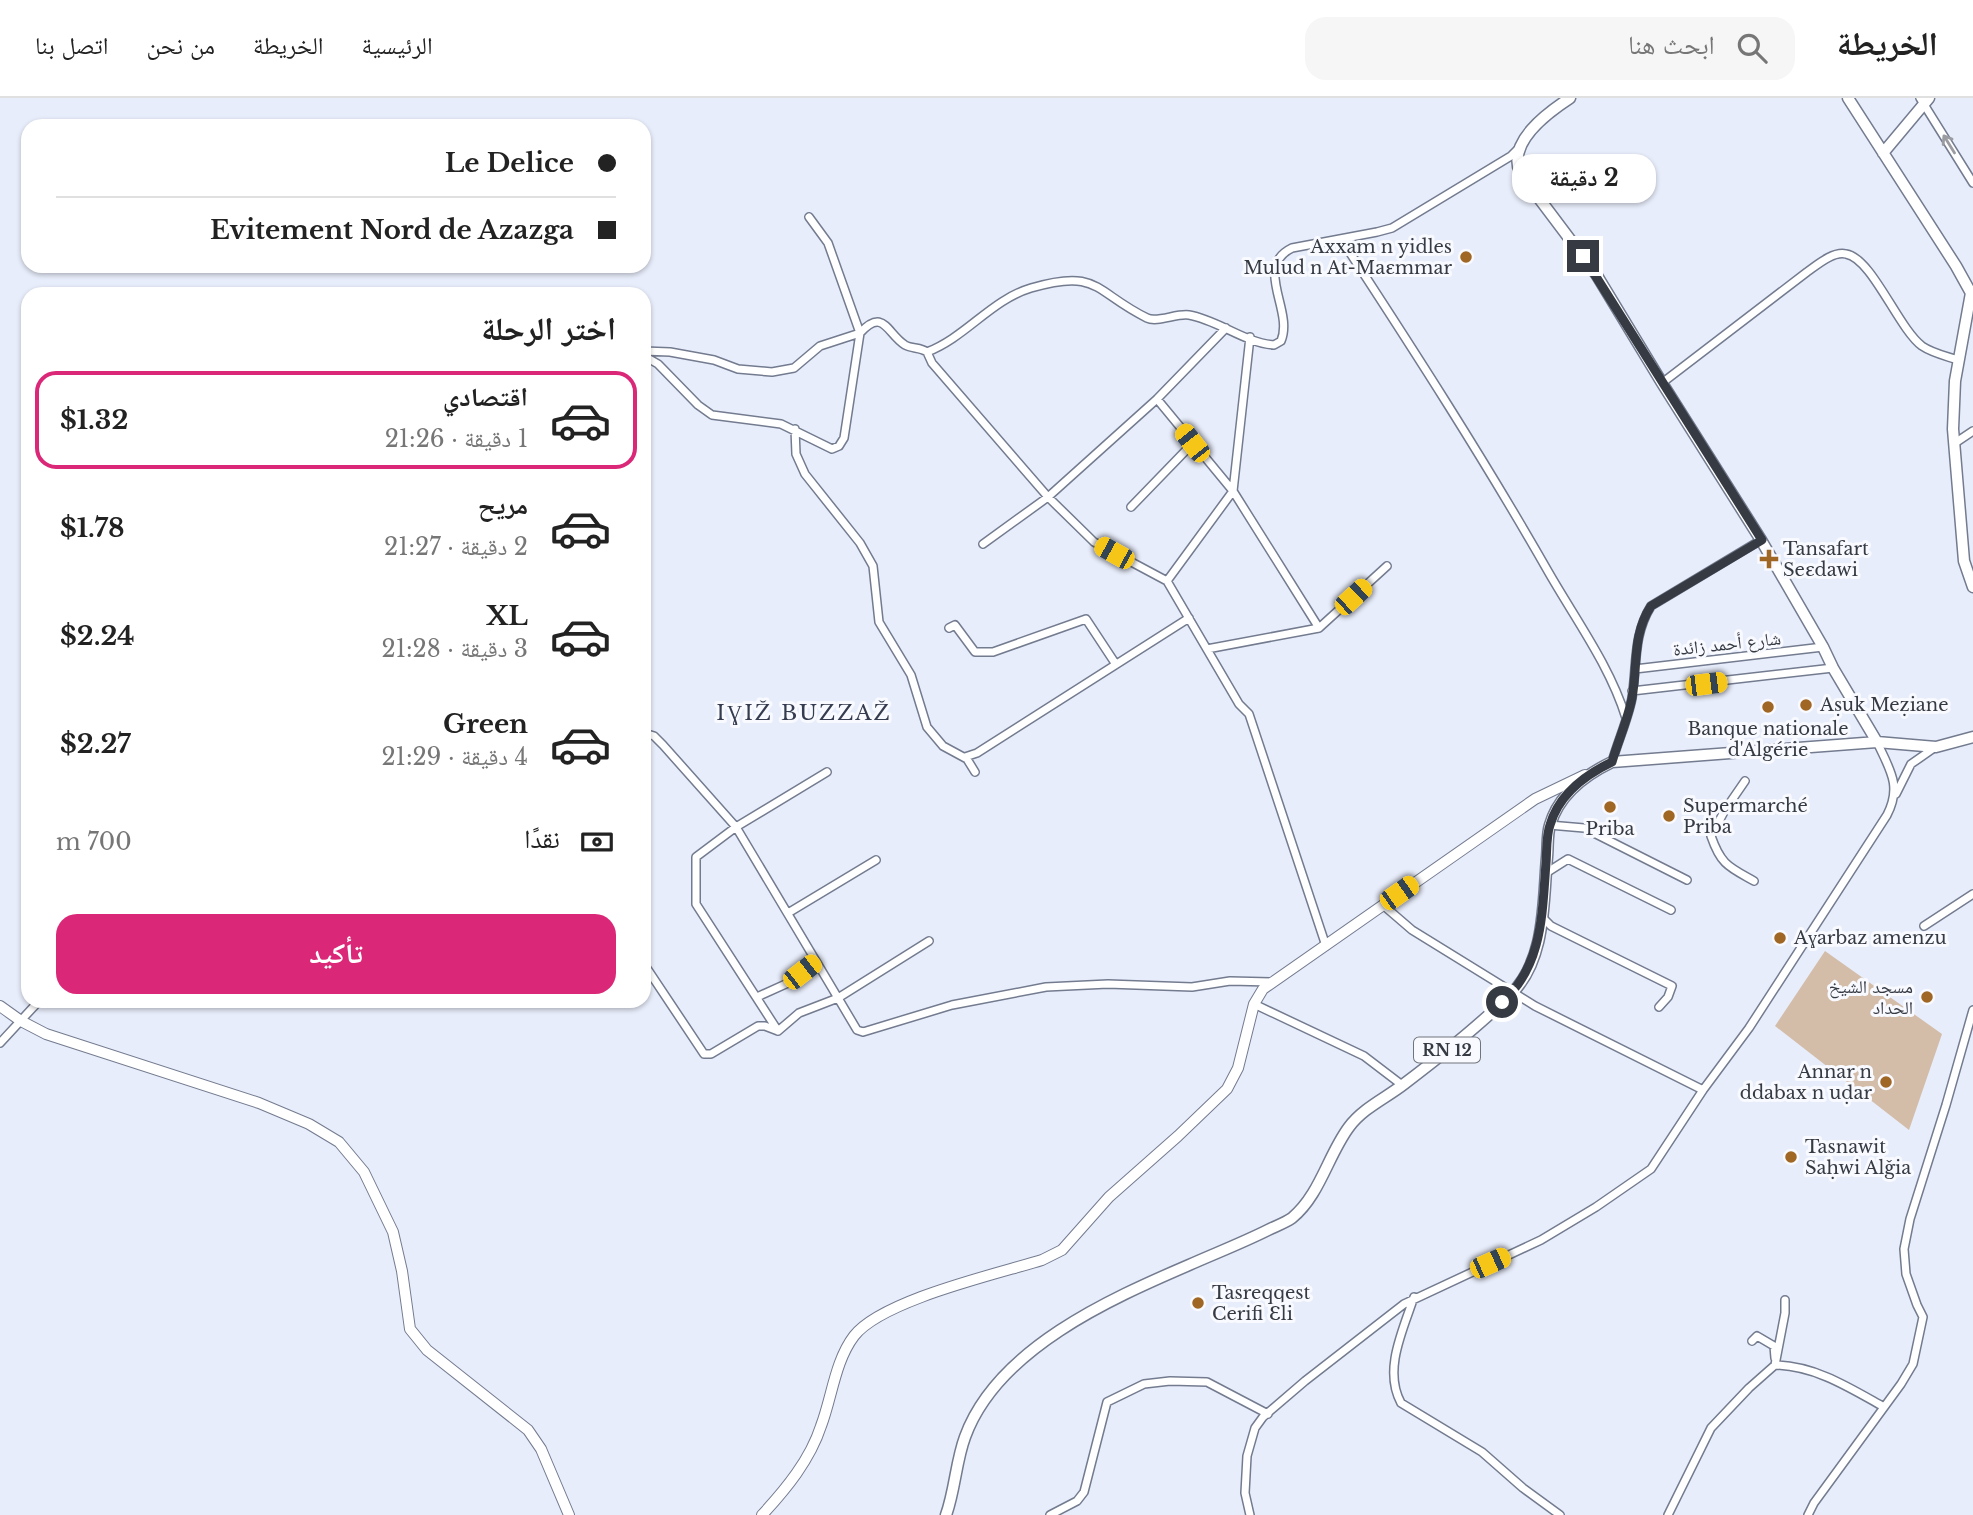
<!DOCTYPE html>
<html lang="ar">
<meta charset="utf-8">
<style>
:root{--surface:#fff;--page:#f6f6f6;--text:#222;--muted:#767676;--line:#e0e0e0;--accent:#db2777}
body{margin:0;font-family:"Libre Baskerville","Noto Naskh Arabic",serif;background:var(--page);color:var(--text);direction:rtl;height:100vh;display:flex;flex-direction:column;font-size:26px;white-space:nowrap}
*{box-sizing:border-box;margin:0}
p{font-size:23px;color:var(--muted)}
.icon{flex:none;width:38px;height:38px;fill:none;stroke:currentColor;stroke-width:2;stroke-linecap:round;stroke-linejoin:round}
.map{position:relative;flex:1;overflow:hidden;direction:ltr}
.details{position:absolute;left:21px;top:189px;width:630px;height:721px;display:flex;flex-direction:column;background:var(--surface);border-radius:21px;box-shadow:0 2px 5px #0004;direction:rtl}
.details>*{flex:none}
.top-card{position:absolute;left:21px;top:21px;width:630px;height:154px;border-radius:21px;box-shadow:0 2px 5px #0004;direction:rtl;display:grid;align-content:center;height:154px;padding:0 35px;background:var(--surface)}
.end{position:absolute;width:32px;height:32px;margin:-16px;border:9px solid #363a43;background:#fff;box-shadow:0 0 0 4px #fff}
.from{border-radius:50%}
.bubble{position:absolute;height:49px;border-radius:21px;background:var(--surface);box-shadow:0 2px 5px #0004;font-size:23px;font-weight:700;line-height:49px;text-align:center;direction:rtl}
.car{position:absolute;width:21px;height:42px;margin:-21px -10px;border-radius:9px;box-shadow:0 0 5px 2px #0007;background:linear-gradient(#f5c518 24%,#345 0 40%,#f5c518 0 76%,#345 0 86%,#f5c518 0)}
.top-card b{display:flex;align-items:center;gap:24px;height:66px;font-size:26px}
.top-card b+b{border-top:2px solid var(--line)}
.top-card i{width:18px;height:18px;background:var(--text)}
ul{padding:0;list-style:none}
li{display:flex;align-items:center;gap:21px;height:98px;margin:0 14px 10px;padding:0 21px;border:4px solid transparent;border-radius:21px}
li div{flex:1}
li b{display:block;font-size:26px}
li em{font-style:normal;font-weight:700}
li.current{border-color:var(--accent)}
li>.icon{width:63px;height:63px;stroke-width:1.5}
h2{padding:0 35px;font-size:32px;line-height:84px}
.pay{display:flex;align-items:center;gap:18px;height:77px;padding:0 35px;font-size:26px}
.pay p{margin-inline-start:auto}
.button{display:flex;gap:14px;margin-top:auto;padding:14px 35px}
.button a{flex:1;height:80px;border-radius:21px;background:var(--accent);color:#fff;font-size:28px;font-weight:700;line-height:80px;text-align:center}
header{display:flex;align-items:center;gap:42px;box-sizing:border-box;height:98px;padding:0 35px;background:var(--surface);border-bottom:2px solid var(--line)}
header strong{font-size:33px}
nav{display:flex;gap:38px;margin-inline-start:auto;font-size:24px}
.search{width:490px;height:63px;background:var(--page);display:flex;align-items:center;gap:18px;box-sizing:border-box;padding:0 24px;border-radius:21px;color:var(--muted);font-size:26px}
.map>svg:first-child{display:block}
</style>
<header>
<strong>الخريطة</strong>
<div class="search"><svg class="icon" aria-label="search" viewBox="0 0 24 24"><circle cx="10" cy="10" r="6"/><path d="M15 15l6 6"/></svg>ابحث هنا</div>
<nav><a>الرئيسية</a><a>الخريطة</a><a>من نحن</a><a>اتصل بنا</a></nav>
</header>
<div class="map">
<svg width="1973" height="1417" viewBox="0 0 1973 1417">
<rect width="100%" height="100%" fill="#e8edfb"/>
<!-- green -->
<path fill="#d3bda9" d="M 1825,853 L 1942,936 L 1909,1032 L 1775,928 Z"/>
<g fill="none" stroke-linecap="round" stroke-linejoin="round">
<defs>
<path id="street" d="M 1920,0 L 1973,85
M 1341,141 C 1413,251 1484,361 1549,475 C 1576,522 1610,568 1626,620
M 1250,239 L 1233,393 L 1167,483 L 1239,606 L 1249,616 L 1326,848
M 644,253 L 670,254 L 714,262 L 738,271 L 772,274 L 794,270 L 820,248 L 860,235 L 828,145 L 809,119
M 927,254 L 932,265 L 1048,399 L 1094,444 L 1167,483
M 644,258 L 658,266 L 698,307 L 712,317 L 781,326 L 832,351 L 839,348 L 844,340 L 860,235 C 884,209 887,236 905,247 C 912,251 920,249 927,254 C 966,239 991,202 1031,190 C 1099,170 1094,194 1147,220 C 1157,225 1177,215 1189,217 C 1218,222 1245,245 1274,247 L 1281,243 C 1294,212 1253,169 1292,150 L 1377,134 L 1392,130 L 1511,58 L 1518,51
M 1662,285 L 1807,174 C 1817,167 1833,153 1846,156 C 1872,160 1898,230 1922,248 C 1932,255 1946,258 1958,262
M 1157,301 L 1233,393 L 1319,530
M 795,331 L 796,356 L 805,376 L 860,445 L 873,468 L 879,524 L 911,577 L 927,629 L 943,648 L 967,661 L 975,674
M 1955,345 L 1973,333
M 1131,409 L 1193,345
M 983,446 L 1048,399 L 1157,301 L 1226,230
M 949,530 L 955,527 L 975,554 L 993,554 L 1086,521 L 1115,565
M 1207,551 L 1319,530 L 1387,468
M 1635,571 L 1823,549
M 1632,593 L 1833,570
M 644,635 L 654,638 L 663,647 L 736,729 L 838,900 L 929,843
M 965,659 L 977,655 L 1189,520
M 1612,664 C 1618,643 1628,621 1632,600 C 1637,567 1633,537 1651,508 L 1761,442
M 1745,683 L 1725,712 L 1711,738 C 1721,767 1729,769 1754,783
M 1896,696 L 1911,666 L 1934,650
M 1549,727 L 1584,730 L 1687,782
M 1546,775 L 1568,761 L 1671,812
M 1383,807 L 1412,832 L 1535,908 L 1703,992
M 788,815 L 876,762
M 1542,819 L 1551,828 L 1672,888 L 1668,899 L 1659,909
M 1924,828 L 1973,796
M 644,866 L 704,956 L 711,956 L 758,928 L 765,928 L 778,933 L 799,915 L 838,900 L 857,932 L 863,934 L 952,907 L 1046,889 L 1108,886 L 1192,889 L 1230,883 L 1271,884
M 757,899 L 788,885 L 816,863
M 1254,906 L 1364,958 L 1402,987
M 778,933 L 696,806 L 696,759 L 736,729 L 827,674
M 0,945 L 39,903
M 1414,1199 C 1403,1232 1383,1272 1401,1305 L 1482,1354 L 1523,1390 L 1560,1417
M 1752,1243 L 1757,1238 L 1774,1248 L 1775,1260
M 1775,1267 L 1785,1215 L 1785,1202
M 1050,1417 L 1077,1403 L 1084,1394 L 1107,1304 L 1144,1286 L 1170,1283 L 1207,1284 L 1268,1316
M 1250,1417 L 1245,1395 L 1247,1358 L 1255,1330 L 1263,1319 L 1305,1283 L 1404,1206 L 1541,1142 L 1596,1109 L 1651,1071 L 1703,992 L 1749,930 L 1887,717 C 1902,688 1890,672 1877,644
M 1668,1417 L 1711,1330 L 1749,1290 L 1775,1267 C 1816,1268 1850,1290 1884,1309
M 1808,1417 L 1814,1405 L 1901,1286 L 1913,1266 L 1923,1219 L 1917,1207 L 1906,1176 L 1904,1151 L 1910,1121 L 1946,1007 L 1973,912"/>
<path id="secondary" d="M 0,908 L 21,923 L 46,936 L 259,1005 L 309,1026 L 339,1044 L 364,1074 L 393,1134 L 402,1173 L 410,1231 L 427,1252 L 528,1332 L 541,1351 L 569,1417
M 762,1417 C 786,1391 810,1362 821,1328 C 832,1299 835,1263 854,1238 C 882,1202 997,1176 1042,1162 L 1062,1152 L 1109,1099 L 1178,1038 L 1227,991 L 1238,970 L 1254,906 L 1263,891 L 1535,701 L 1585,677"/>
<path id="primary" d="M 1570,0 C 1547,15 1507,44 1520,75 L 1596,176 L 1662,285 L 1761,442 L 1823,549 L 1833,570 L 1877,644
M 1848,0 L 1956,168 L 1971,195 L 1955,283 L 1953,331 L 1964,463 L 1973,489
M 1883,55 L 1929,0
M 946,1417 C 955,1392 956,1363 965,1339 C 997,1251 1110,1201 1189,1167 C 1216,1155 1242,1145 1268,1132 C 1276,1128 1285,1125 1292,1120 C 1320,1097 1328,1057 1349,1029 C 1363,1010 1386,1000 1404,986 C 1441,958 1478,929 1511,896 C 1546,862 1543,804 1547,759 C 1548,749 1547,736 1550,727 C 1559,696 1585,677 1612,664 L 1877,644 L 1936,649 L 1973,639"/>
</defs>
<!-- street casing -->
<use href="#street" stroke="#737b8f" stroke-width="10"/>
<!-- secondary casing -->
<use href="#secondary" stroke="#737b8f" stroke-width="12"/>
<!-- primary casing -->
<use href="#primary" stroke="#737b8f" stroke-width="13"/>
<!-- street -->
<use href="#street" stroke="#fff" stroke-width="7"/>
<!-- secondary -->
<use href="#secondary" stroke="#fff" stroke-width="10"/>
<!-- primary -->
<use href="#primary" stroke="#fff" stroke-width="10"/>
</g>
<!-- one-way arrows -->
<defs><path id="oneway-shaft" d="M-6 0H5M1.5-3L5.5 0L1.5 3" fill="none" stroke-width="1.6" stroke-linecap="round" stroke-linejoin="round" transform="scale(1.75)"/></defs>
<use stroke="#9a9ca1" href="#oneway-shaft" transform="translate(1949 46) rotate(-122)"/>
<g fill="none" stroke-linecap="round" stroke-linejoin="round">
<!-- route -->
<path stroke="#363a43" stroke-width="9" d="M 1502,904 C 1543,868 1542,815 1546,765 C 1547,753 1546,738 1550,727 C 1559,696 1585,677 1612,664 C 1618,643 1628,621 1632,600 C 1638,567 1632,537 1651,508 L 1762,442 L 1583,158"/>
</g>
<!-- markers -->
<g fill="#9f6624" stroke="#f8faff" stroke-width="2.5">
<circle cx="1466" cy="159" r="7"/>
<path d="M1765.5 450.5h7v7h7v7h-7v7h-7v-7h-7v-7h7z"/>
<circle cx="1806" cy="607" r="7"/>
<circle cx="1768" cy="609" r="7"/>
<circle cx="1610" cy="709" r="7"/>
<circle cx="1669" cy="718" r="7"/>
<circle cx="1780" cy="840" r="7"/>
<circle cx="1927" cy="899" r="7"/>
<circle cx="1886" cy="984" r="7"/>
<circle cx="1791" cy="1059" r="7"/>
<circle cx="1198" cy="1205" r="7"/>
</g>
<g text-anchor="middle" stroke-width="6" stroke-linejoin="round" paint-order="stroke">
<!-- shield labels -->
<rect fill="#f8faff" stroke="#70747b" stroke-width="2" x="1414" y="939.5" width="66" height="25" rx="5"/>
<g font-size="16" font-weight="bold" fill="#363a43">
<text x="1447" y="958">RN 12</text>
</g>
<!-- poi labels -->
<g font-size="18" fill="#363a43" stroke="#f8faff" text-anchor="start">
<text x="1452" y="155" text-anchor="end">Axxam n yidles<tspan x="1452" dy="21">Mulud n At-Maɛmmar</tspan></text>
<text x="1783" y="457">Tansafart<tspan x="1783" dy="21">Seɛdawi</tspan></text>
<text x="1820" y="613">Aṣuk Meẓiane</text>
<text x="1768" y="637" text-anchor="middle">Banque nationale<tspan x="1768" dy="21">d'Algérie</tspan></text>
<text x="1683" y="714">Supermarché<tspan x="1683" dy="21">Priba</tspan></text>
<text x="1610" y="737" text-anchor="middle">Priba</text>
<text x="1794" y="846">Aɣarbaz amenzu</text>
<text x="1913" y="895" text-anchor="end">مسجد الشيخ<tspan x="1913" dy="21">الحداد</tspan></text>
<text x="1872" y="980" text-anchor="end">Annar n<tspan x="1872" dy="21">ddabax n uḍar</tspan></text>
<text x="1805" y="1055">Tasnawit<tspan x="1805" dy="21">Saḥwi Alǧia</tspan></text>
<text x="1212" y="1201">Tasreqqest<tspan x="1212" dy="21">Cerifi Ɛli</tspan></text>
</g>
<!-- street labels -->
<g font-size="18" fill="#363a43" stroke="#f8faff">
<text transform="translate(1727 546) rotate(-6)" y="6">شارع أحمد زائدة</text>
</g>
<!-- quarter labels -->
<g font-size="21" letter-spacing="2" fill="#363c4f" stroke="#f8faff">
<text x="804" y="622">IƔIŽ BUZZAŽ</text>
</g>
</g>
</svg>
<i class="end from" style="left:1502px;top:904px"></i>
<i class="end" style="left:1583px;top:158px"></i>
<div class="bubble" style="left:1512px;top:56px;width:144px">2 دقيقة</div>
<i class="car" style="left:1192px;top:345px;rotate:322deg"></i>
<i class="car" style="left:1114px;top:455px;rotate:299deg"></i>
<i class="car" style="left:1353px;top:499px;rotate:47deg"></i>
<i class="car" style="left:1706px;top:586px;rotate:83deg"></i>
<i class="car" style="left:1399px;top:795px;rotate:55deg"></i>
<i class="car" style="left:802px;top:874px;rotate:52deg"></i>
<i class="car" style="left:1490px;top:1165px;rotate:66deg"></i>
<div class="top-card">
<b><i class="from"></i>Le Delice</b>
<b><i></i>Evitement Nord de Azazga</b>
</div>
<section class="details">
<h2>اختر الرحلة</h2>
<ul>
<li class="current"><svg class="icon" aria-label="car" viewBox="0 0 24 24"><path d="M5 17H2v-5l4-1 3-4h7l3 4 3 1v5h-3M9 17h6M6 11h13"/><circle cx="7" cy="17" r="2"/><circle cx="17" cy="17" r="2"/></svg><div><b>اقتصادي</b><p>1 دقيقة · 21:26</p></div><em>$1.32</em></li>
<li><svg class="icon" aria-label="car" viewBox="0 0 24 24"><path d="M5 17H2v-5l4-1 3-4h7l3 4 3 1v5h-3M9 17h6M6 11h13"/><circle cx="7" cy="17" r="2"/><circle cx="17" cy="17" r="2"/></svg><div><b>مريح</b><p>2 دقيقة · 21:27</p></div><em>$1.78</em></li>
<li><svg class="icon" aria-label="car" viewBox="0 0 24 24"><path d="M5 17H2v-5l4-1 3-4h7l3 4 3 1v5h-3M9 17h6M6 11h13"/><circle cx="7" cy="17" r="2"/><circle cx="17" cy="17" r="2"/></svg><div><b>XL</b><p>3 دقيقة · 21:28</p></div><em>$2.24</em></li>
<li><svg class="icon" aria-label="car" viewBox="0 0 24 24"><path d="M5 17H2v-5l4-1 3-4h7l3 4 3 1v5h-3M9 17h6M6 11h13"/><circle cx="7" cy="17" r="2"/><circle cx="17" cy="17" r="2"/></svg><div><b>Green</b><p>4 دقيقة · 21:29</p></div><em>$2.27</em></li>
</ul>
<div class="pay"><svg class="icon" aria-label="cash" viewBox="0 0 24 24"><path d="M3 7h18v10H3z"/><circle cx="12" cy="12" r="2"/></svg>نقدًا<p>700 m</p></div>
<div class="button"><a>تأكيد</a></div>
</section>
</div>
